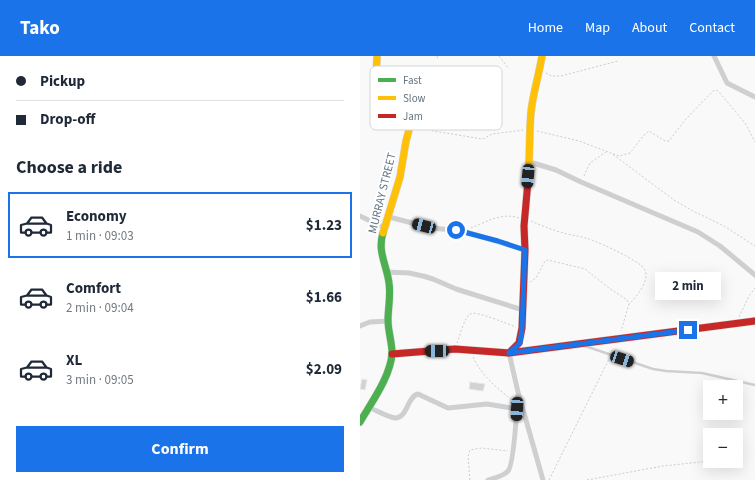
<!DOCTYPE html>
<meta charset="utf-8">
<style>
:root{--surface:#fff;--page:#f6f6f7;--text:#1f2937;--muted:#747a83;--line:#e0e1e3;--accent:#1a73e8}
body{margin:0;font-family:"Source Sans 3",sans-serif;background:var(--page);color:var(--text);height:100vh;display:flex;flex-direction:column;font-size:15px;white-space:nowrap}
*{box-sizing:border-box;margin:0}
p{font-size:13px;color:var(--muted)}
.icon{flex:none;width:22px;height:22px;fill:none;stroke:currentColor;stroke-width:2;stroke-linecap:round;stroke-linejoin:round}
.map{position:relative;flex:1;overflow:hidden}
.side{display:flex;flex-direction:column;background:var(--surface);width:360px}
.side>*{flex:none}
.hud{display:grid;align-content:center;height:88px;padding:0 16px;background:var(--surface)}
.tools{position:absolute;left:343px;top:324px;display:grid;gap:8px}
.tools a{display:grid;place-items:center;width:40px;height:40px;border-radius:0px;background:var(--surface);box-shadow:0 4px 16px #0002;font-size:20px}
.end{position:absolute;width:18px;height:18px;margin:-9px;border:5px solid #1a73e8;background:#fff;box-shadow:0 0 0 2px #fff}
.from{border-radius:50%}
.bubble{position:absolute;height:28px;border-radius:0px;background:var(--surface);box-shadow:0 4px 16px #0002;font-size:13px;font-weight:700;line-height:28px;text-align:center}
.car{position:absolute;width:12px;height:24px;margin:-12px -6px;border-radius:5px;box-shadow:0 0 3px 1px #0007;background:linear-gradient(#222 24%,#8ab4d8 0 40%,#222 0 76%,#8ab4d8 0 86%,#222 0)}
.hud b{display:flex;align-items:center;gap:14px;height:38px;font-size:15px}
.hud b+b{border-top:1px solid var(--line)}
.hud i{width:10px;height:10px;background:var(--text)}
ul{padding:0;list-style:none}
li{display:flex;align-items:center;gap:12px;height:66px;margin:0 8px 6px;padding:0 8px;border:2px solid transparent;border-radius:0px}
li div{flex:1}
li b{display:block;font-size:15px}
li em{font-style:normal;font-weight:700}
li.current{border-color:var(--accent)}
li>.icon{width:36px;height:36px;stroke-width:1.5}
h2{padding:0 16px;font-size:18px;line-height:48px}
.cta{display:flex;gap:8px;margin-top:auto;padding:8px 16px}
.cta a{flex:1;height:46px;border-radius:0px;background:var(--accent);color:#fff;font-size:16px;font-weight:700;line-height:46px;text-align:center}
header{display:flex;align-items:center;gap:24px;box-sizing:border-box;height:56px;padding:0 20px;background:var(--accent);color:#fff}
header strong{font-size:19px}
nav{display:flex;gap:22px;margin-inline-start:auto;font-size:14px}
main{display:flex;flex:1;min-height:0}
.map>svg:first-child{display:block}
</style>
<header>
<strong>Tako</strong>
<nav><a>Home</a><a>Map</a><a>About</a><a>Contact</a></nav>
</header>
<main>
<section class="side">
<div class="hud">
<b><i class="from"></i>Pickup</b>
<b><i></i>Drop-off</b>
</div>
<h2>Choose a ride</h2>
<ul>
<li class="current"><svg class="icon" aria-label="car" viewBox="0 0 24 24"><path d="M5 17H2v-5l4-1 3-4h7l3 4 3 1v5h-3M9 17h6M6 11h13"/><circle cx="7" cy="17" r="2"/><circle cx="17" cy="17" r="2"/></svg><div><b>Economy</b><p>1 min · 09:03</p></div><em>$1.23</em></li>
<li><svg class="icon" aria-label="car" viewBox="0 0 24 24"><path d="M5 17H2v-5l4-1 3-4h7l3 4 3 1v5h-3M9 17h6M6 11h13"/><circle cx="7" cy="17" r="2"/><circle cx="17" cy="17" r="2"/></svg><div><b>Comfort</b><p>2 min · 09:04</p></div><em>$1.66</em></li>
<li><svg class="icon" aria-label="car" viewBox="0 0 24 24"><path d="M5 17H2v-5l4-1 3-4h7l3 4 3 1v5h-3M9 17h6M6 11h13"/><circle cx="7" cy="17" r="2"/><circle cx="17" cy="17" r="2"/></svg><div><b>XL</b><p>3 min · 09:05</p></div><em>$2.09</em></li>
</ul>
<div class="cta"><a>Confirm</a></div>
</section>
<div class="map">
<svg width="395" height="424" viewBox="0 0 395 424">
<rect width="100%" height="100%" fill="#f9f9f9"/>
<!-- building -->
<path fill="#d0d2d3" stroke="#e8e8e8" d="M 2,323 L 7,324 L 5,334 L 0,333 Z
M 110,326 L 125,328 L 123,335 L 109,333 Z"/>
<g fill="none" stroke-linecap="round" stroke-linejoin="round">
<defs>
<path id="fast" d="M 0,366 C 11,347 31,320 32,297 C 32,286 28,275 28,264 C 28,252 31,240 29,227 C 27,210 17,195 23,177"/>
<path id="slow" d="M 17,0 L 16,23 L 19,32 L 50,47 L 54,56 L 46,85 L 40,121 L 23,177
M 168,125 C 170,102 169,78 171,56 C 173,37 179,19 182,0"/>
<path id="jam" d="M 149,297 L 159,287 L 162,272 L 165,194 L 164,170 L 168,125
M 32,298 L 95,293 L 149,297 L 395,265"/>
</defs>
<!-- fast casing -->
<use href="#fast" stroke="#d5d6d7" stroke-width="8"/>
<!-- slow casing -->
<use href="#slow" stroke="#d5d6d7" stroke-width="8"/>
<!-- jam casing -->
<use href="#jam" stroke="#d5d6d7" stroke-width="8"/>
<!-- path -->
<path stroke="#cbcccd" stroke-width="1" stroke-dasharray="2 2" stroke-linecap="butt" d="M 77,0 L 78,3
M 139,0 L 149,13
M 186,17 L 191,20 L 201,20 L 258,5
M 57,68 L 64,72 L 73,75 L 123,83 L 132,78 L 164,74
M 177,75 L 219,85 L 251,97 L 314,144 L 333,155 L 364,170 L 395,190
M 253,98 L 259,100 L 270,97 L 284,79 L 289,75 L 305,85 L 309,85 L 325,64 L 353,35 L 356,34 L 359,36 L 385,67 L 395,86
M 224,120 L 230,107 L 246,96
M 171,165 C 180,169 190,173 200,176 C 209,179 220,180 229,183 C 240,187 281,205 285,214 C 290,224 276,242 269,248
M 111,172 C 126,166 142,156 159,162
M 170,226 L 176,222 L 185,205 L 188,204 L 225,213 L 249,232 L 267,244 L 269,248 L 261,275
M 379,261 L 389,240 L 395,232
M 97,287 C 100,280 104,262 110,258 C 116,254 147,268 156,271
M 113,301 C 122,320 136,331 152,344
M 110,424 L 108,400 L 110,394 L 121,392 L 148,395
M 189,424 L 249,303
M 227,424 L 303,410 L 350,405"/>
<!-- lane -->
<path stroke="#cecfd0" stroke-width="2.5" d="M 225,290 L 293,313 L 306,315 L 342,317 L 395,329"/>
<!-- street -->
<path stroke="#cecfd0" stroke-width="5" d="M 354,0 L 367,27 L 395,41
M 50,47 C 61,44 63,25 66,15
M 170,106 L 196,114 L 221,126 L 338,176 L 360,190 L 395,219
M 0,160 L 25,172
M 29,161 L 72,172 L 103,175 L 165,194
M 26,216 L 49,217 L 63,220 L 73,223 L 96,233 L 163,254
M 0,270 L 10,266 L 28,265
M 149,297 L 158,336 L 183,424
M 8,351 C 16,354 27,361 35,362 C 48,362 47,340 58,338 L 88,352 L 127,348 L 157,353
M 128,424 C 134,422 144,420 148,415 C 154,410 157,350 158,339"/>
<!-- fast -->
<use href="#fast" stroke="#4caf50" stroke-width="7"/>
<!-- slow -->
<use href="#slow" stroke="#ffc107" stroke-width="7"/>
<!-- jam -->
<use href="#jam" stroke="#c62828" stroke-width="7"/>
</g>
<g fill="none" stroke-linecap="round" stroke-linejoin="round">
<!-- route -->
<path stroke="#1a73e8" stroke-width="5" d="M 96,174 L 138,185 L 165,194 L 162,272 L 160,287 L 149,297 L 328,274"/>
</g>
<g text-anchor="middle" stroke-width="4" stroke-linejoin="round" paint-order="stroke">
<!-- street labels -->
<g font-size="12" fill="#657683" stroke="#fff">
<text transform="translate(22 137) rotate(-76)" y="4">MURRAY STREET</text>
</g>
</g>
<!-- legend -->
<rect x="10" y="10" width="132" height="64" rx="6" fill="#fff" stroke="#d1d6da" stroke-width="1"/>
<rect x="18" y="22" width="18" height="4" fill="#4caf50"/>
<rect x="18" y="40" width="18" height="4" fill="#ffc107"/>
<rect x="18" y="58" width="18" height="4" fill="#c62828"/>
<g font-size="11" fill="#657683">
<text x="43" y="28">Fast</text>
<text x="43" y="46">Slow</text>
<text x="43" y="64">Jam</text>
</g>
</svg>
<div class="tools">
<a>+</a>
<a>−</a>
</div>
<i class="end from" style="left:96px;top:174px"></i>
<i class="end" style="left:328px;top:274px"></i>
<div class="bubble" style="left:295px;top:216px;width:66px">2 min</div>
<i class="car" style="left:168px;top:120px;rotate:185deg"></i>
<i class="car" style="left:64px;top:170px;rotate:285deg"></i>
<i class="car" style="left:77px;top:295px;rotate:269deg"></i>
<i class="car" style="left:262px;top:303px;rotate:108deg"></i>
<i class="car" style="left:157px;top:353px;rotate:183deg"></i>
</div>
</main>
